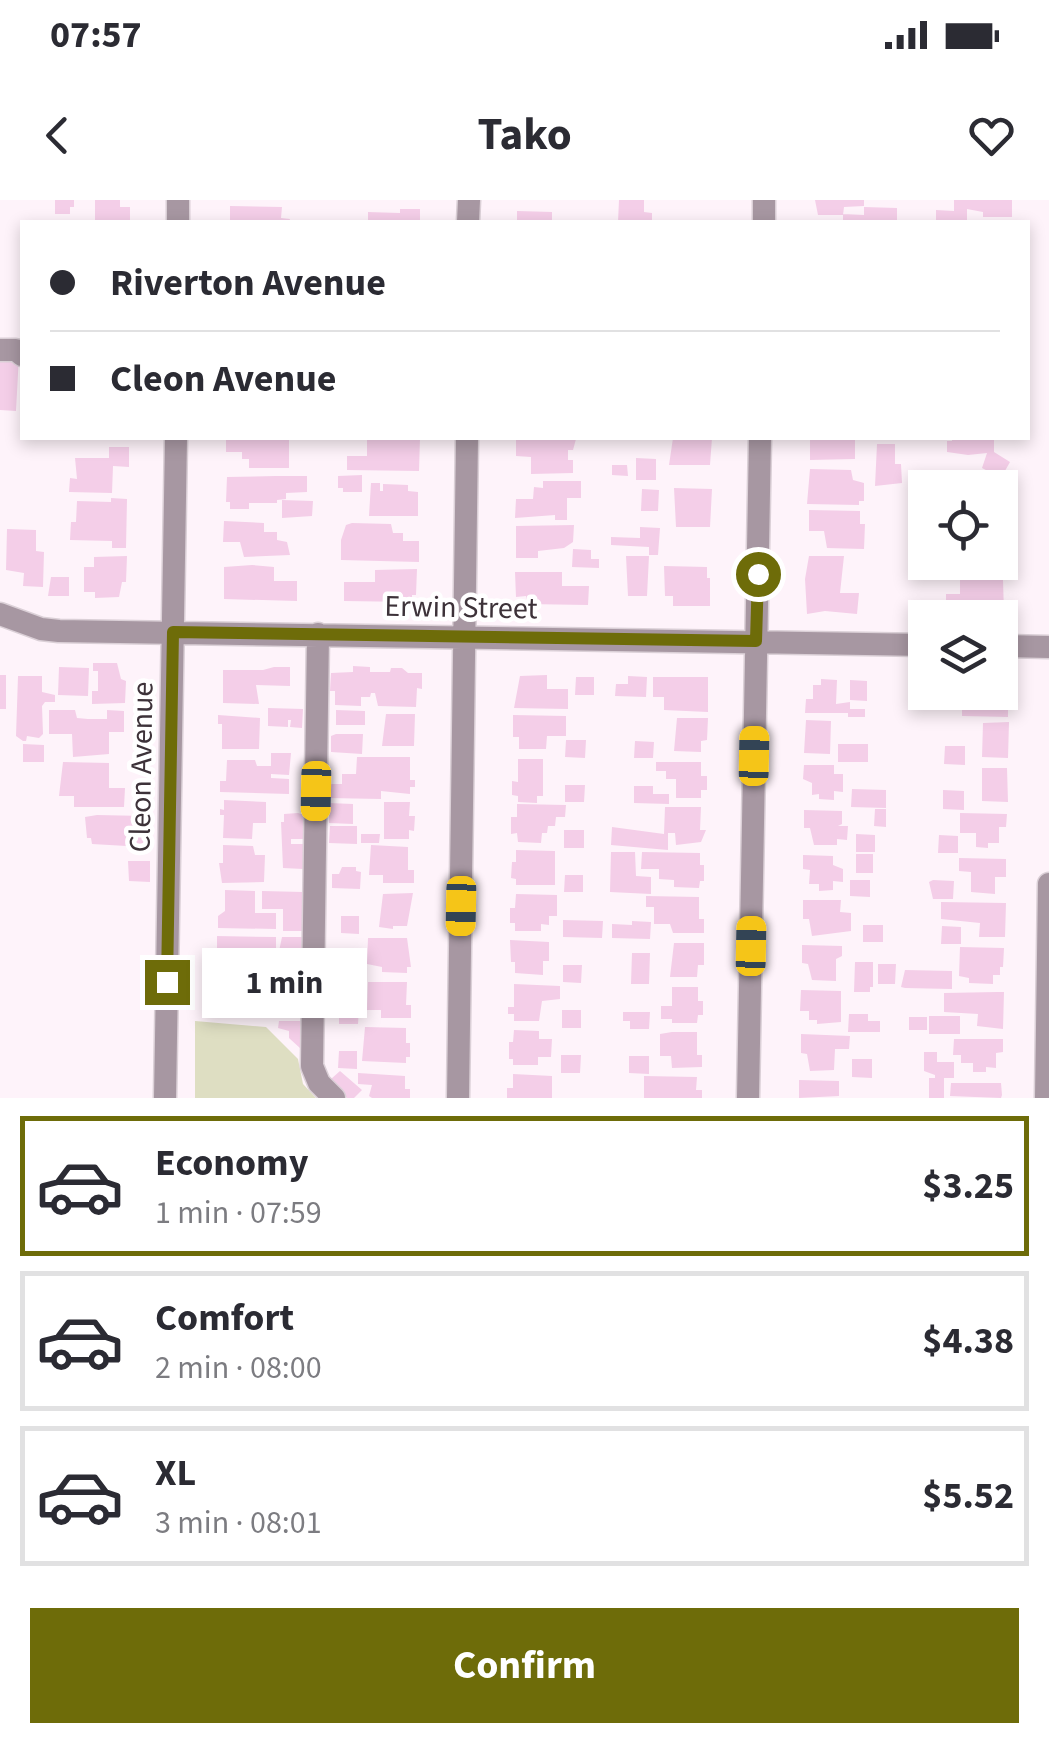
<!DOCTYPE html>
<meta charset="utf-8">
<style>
:root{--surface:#fff;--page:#f2f2f3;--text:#2b2b33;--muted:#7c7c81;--line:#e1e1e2;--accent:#6e6c09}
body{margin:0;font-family:"Source Sans 3",sans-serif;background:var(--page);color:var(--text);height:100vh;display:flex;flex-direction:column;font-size:38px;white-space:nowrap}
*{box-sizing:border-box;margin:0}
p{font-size:32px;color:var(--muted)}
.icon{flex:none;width:55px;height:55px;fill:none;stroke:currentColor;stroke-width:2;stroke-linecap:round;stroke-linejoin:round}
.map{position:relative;height:898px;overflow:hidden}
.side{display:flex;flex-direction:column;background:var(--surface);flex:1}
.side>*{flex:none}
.hud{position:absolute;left:20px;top:20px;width:1010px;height:220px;border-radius:0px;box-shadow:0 5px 15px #0003;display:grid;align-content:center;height:220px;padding:0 30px;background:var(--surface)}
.fabs{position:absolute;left:908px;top:270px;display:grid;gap:20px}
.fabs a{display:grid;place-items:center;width:110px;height:110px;border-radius:0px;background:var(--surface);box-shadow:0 5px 15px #0003;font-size:50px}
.end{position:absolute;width:45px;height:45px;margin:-22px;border:12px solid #6e6c09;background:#fff;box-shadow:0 0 0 5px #fff}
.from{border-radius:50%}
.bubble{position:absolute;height:70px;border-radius:0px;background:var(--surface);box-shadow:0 5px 15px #0003;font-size:32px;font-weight:700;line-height:70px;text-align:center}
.car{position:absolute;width:30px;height:60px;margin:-30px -15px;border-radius:12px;box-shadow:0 0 8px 2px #0007;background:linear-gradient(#f5c518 24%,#345 0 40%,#f5c518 0 76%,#345 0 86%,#f5c518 0)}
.hud b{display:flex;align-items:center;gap:35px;height:95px;font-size:38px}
.hud b+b{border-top:2px solid var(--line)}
.hud i{width:25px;height:25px;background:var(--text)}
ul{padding:18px 0 0;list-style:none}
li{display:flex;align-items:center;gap:30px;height:140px;margin:0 20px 15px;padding:0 10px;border:5px solid var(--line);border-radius:0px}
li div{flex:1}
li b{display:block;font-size:38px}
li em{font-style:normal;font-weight:700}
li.on{border-color:var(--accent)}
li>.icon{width:90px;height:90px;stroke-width:1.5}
.action{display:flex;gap:20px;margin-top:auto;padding:20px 30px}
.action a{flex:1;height:115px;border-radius:0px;background:var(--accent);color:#fff;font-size:40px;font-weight:700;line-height:115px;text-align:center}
.status{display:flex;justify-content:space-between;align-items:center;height:70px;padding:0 50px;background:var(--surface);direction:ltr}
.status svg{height:28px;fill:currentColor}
header{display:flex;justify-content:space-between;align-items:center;height:130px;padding:0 30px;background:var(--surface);font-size:45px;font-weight:700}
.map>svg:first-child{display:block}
</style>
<div class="status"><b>07:57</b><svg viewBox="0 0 49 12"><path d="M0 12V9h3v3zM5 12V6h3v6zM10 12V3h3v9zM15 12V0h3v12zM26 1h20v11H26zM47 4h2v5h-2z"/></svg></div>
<header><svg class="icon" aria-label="back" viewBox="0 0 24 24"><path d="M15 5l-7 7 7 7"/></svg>Tako<svg class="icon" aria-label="heart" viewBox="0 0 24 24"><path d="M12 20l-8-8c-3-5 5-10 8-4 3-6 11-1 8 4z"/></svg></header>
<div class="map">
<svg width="1049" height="898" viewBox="0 0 1049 898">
<rect width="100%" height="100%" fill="#fef3fa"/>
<!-- green -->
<path fill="#dedec2" d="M 195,821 L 266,827 L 298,859 L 303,884 L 316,898 L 195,898 Z"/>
<!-- building -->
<path fill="#f4cee8" d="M 55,0 L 74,0 L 74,7 L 70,7 L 70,14 L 55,14 Z
M 95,0 L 120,0 L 120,7 L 130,7 L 130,22 L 95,22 Z
M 619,0 L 644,0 L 644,12 L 652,13 L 652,22 L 618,22 Z
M 815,0 L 864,0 L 864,6 L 844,7 L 843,15 L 818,15 Z
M 954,0 L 1012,0 L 1012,17 L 983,17 L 983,12 L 967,9 L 967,22 L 936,22 L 936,10 L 954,11 Z
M 230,6 L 282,7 L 281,18 L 290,19 L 289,22 L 230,22 Z
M 864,7 L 897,8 L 897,22 L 843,22 L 843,14 L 864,15 Z
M 400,9 L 420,9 L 420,22 L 368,22 L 368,12 L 400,13 Z
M 517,11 L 552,12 L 552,22 L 517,22 Z
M 0,155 L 19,155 L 16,211 L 0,210 Z
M 226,238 L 289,238 L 289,268 L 249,268 L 249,259 L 242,259 L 242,252 L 226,252 Z
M 367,238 L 420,238 L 419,271 L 347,270 L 347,256 L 367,256 Z
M 516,238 L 576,239 L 573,250 L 568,250 L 568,260 L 573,260 L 573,273 L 531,274 L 531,257 L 516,256 Z
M 673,238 L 712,238 L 710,265 L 669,265 Z
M 822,238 L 855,238 L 855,259 L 810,260 L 810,240 Z
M 952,238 L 994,238 L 994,252 L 1010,262 L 1001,278 L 982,268 L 987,253 L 968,255 L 947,252 L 947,241 L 952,241 Z
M 877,244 L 895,244 L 895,264 L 901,264 L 902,283 L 875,286 Z
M 109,247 L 129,247 L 129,267 L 113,266 L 112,293 L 69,292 L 70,278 L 77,279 L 75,258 L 109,258 Z
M 636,258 L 656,259 L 656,280 L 636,280 Z
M 612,265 L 627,265 L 628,276 L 612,275 Z
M 810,269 L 851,270 L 853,280 L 864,283 L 864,301 L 859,301 L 859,305 L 807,304 Z
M 362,275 L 362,292 L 343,292 L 343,288 L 338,288 L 338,276 Z
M 276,276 L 307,276 L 307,292 L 286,293 L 286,299 L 277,300 L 277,303 L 249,303 L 249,309 L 230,309 L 230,302 L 226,302 L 227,277 Z
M 543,281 L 581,281 L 581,298 L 567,298 L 567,320 L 555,320 L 555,315 L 515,318 L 516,299 L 533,299 L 534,287 L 543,288 Z
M 371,283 L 380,283 L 380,291 L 383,291 L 383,284 L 408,285 L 408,291 L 418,292 L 418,316 L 369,316 Z
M 674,288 L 712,289 L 710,327 L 676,327 Z
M 642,289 L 659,290 L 658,311 L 641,311 Z
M 111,298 L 127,299 L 126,348 L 112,348 L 112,341 L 70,340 L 71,322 L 76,322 L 77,301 L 111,302 Z
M 282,300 L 313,301 L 312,316 L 282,318 Z
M 809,310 L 860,311 L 860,324 L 865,324 L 864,349 L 827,348 L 824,331 L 809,331 Z
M 224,321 L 264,323 L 264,332 L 277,332 L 277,340 L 287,342 L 290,355 L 244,357 L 240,342 L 223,342 Z
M 352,323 L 391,324 L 393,333 L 403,333 L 403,341 L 419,341 L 419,362 L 341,360 L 341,340 L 346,325 Z
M 574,325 L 573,342 L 564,348 L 538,351 L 538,358 L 516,358 L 516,326 Z
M 640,327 L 660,328 L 658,355 L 649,355 L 649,347 L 611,345 L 611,337 L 640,338 Z
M 7,329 L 36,330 L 36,351 L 44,352 L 43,387 L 23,386 L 24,373 L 6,370 Z
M 913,330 L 925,331 L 925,347 L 913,347 Z
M 573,349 L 591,350 L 591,359 L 599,359 L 599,368 L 572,367 Z
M 127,356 L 126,382 L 122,382 L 119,397 L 95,398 L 95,392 L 84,392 L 84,367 L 94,367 L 94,357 Z
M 626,356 L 649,356 L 647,396 L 628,396 Z
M 809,356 L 844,356 L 840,393 L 859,393 L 857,414 L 825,411 L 807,414 L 805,379 Z
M 937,362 L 986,362 L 986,373 L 937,373 Z
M 252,365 L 274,367 L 274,381 L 297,381 L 297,401 L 224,399 L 224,367 Z
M 664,366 L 707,367 L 707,378 L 710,378 L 710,406 L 673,406 L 673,396 L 665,396 Z
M 417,369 L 416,395 L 412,395 L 412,402 L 344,401 L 344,382 L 375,382 L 375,370 Z
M 515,372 L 562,372 L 562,386 L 589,386 L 588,405 L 526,404 L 526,396 L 516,397 Z
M 51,377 L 69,377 L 69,396 L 48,396 Z
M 960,380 L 1003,380 L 1004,413 L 946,414 L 946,394 L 960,394 Z
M 93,463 L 117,463 L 121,479 L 126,481 L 125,503 L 92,504 L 92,491 L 98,491 L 98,471 L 93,471 Z
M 353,466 L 370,467 L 370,472 L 390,472 L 391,468 L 402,468 L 408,473 L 422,473 L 422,489 L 417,488 L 416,507 L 378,506 L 375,493 L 371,493 L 370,497 L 361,497 L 361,506 L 335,505 L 335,491 L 330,491 L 331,473 L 353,472 Z
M 59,467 L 89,468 L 88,496 L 58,495 Z
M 274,467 L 290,467 L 290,486 L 256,485 L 259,504 L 223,503 L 223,470 L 263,470 Z
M 0,475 L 6,475 L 6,509 L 0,509 Z
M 547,475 L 547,489 L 568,489 L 568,509 L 514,508 L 520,476 Z
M 18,476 L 42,476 L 42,492 L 55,495 L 55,502 L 45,502 L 42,506 L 43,534 L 39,538 L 27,536 L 26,541 L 23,541 L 16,536 Z
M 628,476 L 647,477 L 646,497 L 615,496 L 616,484 L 628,484 Z
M 576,477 L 594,477 L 594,495 L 575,495 Z
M 653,477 L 708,477 L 708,512 L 664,510 L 664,497 L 653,497 Z
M 821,479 L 837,480 L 836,504 L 850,502 L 850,509 L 865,509 L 865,517 L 848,517 L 848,513 L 805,513 L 806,499 L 813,499 L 813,485 L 821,485 Z
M 850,480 L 867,481 L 867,501 L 850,500 Z
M 915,482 L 925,482 L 925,492 L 932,492 L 932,501 L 915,501 Z
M 956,492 L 1002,492 L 1001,503 L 1008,503 L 1008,517 L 962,516 L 962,499 L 956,499 Z
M 268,508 L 303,509 L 302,528 L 290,527 L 291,520 L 288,520 L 288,527 L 268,526 Z
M 49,510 L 75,510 L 77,518 L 88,519 L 107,519 L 107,510 L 124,511 L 124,532 L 109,532 L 109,554 L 73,557 L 72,534 L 49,534 Z
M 336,510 L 365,511 L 365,525 L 336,525 Z
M 386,514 L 415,514 L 414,546 L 382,546 Z
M 218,515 L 260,518 L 259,549 L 222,549 L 222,524 L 218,524 Z
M 513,515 L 566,516 L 566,536 L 547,536 L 546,549 L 519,549 L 519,537 L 513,537 Z
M 677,518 L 708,518 L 707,540 L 701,541 L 701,552 L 674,551 Z
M 806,520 L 831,521 L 830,554 L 804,553 Z
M 1009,522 L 1008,558 L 982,557 L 983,523 Z
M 336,534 L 363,534 L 362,554 L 331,552 L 331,536 Z
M 566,540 L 586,540 L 585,558 L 565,557 Z
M 635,541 L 654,542 L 653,558 L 634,558 Z
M 23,544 L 44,545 L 44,562 L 23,562 Z
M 838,544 L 868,544 L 868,562 L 838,562 Z
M 945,546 L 965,546 L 965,565 L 944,564 Z
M 271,553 L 291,553 L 289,575 L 271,574 L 271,578 L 289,579 L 289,594 L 220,592 L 220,581 L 226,581 L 227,560 L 255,560 L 257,566 L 271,566 Z
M 357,557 L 410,557 L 410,580 L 415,580 L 415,587 L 410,587 L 410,594 L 381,591 L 381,599 L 328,598 L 328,584 L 342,584 L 342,574 L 356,574 Z
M 518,559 L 543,559 L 543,596 L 537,596 L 537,603 L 518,602 L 518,596 L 512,595 L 512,581 L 518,582 Z
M 63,562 L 109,563 L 109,588 L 125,588 L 124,607 L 74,607 L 74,596 L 59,596 Z
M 656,562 L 701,562 L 701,576 L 707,576 L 707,590 L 701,590 L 701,598 L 676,598 L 676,579 L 666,579 L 666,571 L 656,571 Z
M 804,565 L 834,565 L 834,574 L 843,574 L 843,592 L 834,591 L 834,600 L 819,599 L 819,594 L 812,595 L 812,583 L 803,579 Z
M 982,568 L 1007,568 L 1008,602 L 982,601 Z
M 565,585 L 585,585 L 584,602 L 565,602 Z
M 634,586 L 653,586 L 653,594 L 669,594 L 669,604 L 634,603 Z
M 852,589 L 886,590 L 886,608 L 851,607 Z
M 943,590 L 964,591 L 964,610 L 943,609 Z
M 224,600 L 266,602 L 266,623 L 253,623 L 252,639 L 223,638 L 224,615 L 220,615 L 220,609 L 224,610 Z
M 384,602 L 410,602 L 409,616 L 415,616 L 414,631 L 409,630 L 409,639 L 384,639 Z
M 329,603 L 353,604 L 353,624 L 329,623 Z
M 517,604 L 566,605 L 565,617 L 556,617 L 555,626 L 548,626 L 547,633 L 542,633 L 541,643 L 518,642 L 517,633 L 511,634 L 511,617 L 517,617 Z
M 665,607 L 701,607 L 700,630 L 706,630 L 701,642 L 676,645 L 675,633 L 668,633 L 668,650 L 611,645 L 612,627 L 664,634 Z
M 875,609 L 886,609 L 886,627 L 874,626 Z
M 804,610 L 842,611 L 842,624 L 838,626 L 848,626 L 847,640 L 837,639 L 837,645 L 814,645 L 810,628 L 804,628 Z
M 298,613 L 304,615 L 303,639 L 291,639 L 291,644 L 303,644 L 303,669 L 283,668 L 281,622 L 284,622 L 284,614 Z
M 960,613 L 1007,614 L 1006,627 L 999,627 L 999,643 L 988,643 L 988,648 L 976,647 L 976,633 L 960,633 Z
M 97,615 L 145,616 L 144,647 L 92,644 L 91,638 L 87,638 L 85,617 Z
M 330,626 L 357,626 L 357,644 L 329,643 Z
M 564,630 L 584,630 L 584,648 L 564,648 Z
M 361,634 L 380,634 L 379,643 L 361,643 Z
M 856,634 L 875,635 L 875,652 L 856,652 Z
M 939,635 L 958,636 L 958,653 L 938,653 Z
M 223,645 L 253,646 L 255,655 L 265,655 L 264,682 L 222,683 L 219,663 L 223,663 Z
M 371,645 L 408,647 L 408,670 L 414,670 L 414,683 L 383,683 L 383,675 L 369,675 Z
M 516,650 L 555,651 L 555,685 L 516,685 L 516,679 L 511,678 L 512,662 L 516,662 Z
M 611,652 L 635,652 L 636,676 L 651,677 L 651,694 L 610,692 Z
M 642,652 L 700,653 L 700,665 L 704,665 L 704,681 L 700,681 L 699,688 L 674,687 L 674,680 L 659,679 L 659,669 L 641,669 Z
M 856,654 L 873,654 L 873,673 L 856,673 Z
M 803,655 L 833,656 L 833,665 L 843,669 L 843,682 L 833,681 L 833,690 L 819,691 L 819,684 L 809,684 L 810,670 L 803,669 Z
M 959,658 L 1006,659 L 1006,677 L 995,677 L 995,694 L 971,692 L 971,672 L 959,671 Z
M 128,661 L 150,661 L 150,682 L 129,681 Z
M 342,667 L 356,667 L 356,671 L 361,672 L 360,689 L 332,688 L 332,674 L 339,674 Z
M 565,675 L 583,675 L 583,692 L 564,692 Z
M 850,680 L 870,680 L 870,697 L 850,696 Z
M 933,680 L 954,681 L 953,699 L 933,699 L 929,682 Z
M 225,690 L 255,691 L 255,713 L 276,713 L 276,729 L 218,728 L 218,716 L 225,711 Z
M 262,691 L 303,692 L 303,731 L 283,731 L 283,709 L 262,709 Z
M 413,693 L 407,726 L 393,726 L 393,729 L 379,727 L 383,694 Z
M 516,694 L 557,695 L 557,716 L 549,716 L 549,725 L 541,724 L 541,731 L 515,731 L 515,723 L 510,723 L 510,708 L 515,708 Z
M 646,696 L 699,697 L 699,719 L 704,719 L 704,733 L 673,733 L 670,724 L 654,724 L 654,707 L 646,707 Z
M 803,700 L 841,700 L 840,712 L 851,713 L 851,731 L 812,736 L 809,719 L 803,719 Z
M 941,702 L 1006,703 L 1005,737 L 979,737 L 980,723 L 941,719 Z
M 341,716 L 359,716 L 359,734 L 341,733 Z
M 563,720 L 603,721 L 602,738 L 563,737 Z
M 632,721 L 651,722 L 650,739 L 612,738 L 612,724 L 632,725 Z
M 863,725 L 883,725 L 883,742 L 863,742 Z
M 942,726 L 961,727 L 961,744 L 941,744 Z
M 217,736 L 276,737 L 276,748 L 274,757 L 250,755 L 250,764 L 238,764 L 238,755 L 217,755 Z
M 282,737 L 303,737 L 301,763 L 290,762 L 291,757 L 278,756 Z
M 368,738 L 407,738 L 411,767 L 407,767 L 407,773 L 382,772 L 382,767 L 367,764 Z
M 510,740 L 549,742 L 549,761 L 543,761 L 543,775 L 515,773 L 515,762 L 511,762 Z
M 674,743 L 704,743 L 704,765 L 698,765 L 697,777 L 670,777 Z
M 802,745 L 842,746 L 842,756 L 836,759 L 836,781 L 812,780 L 808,764 L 802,763 Z
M 960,747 L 1004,748 L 1003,767 L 1000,767 L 1000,775 L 993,775 L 993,784 L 969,783 L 969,778 L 959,776 Z
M 632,753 L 650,753 L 649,784 L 631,784 Z
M 340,754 L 359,755 L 359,779 L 330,778 L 330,770 L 339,770 Z
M 855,762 L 873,762 L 873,787 L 870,787 L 870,792 L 854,792 Z
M 878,764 L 896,764 L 895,784 L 878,784 Z
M 563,765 L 582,765 L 581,783 L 563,782 Z
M 905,770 L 952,771 L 952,789 L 905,788 L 901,787 Z
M 250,782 L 299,782 L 292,815 L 270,815 L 270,800 L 250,800 Z
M 368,782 L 407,782 L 406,805 L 411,805 L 411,818 L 381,818 L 381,810 L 367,810 Z
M 514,784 L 560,786 L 560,799 L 542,801 L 539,821 L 514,821 L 514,814 L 508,814 L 508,807 L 514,807 Z
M 672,787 L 698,787 L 698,801 L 703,801 L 703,815 L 698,815 L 697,823 L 672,823 L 672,819 L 661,819 L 661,806 L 672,806 Z
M 801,790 L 841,791 L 841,822 L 817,824 L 817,820 L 809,820 L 809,811 L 800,811 Z
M 997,792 L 1004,792 L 1003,829 L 977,826 L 978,814 L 944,812 L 944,793 Z
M 339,806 L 359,807 L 358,824 L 339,824 Z
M 562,810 L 581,810 L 581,828 L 562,828 Z
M 623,812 L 650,812 L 649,829 L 630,829 L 630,821 L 623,821 Z
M 849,814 L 868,814 L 868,821 L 880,821 L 880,832 L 848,832 Z
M 929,816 L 960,816 L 960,834 L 929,834 Z
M 909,817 L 927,817 L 927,830 L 909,830 Z
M 279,821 L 301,821 L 301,849 L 289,838 L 289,831 L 278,828 Z
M 365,827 L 406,828 L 406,843 L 410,843 L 410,857 L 406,857 L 406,863 L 362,861 Z
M 514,830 L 539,831 L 539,839 L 552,839 L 551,857 L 538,857 L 538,865 L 513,865 L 513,859 L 509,859 L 509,842 L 513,842 Z
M 672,832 L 697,832 L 697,855 L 702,855 L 702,867 L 672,868 L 671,856 L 660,856 L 660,834 Z
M 801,834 L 850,836 L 849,849 L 835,849 L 834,870 L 810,871 L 807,854 L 801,853 Z
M 954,839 L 1003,839 L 1003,852 L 996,853 L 996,868 L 986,867 L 986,872 L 973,872 L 973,863 L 961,863 L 961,855 L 953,855 Z
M 339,851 L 357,851 L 357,869 L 338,868 Z
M 924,852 L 937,852 L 937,862 L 954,862 L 954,878 L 944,878 L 944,898 L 929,898 L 929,878 L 935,878 L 935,875 L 924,871 Z
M 561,855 L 581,855 L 580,873 L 561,873 Z
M 629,856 L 649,856 L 649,874 L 629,873 Z
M 852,859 L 872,859 L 872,878 L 852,877 Z
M 340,871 L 362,890 L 354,898 L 347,898 L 331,879 Z
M 358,873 L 405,876 L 405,889 L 410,889 L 410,898 L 372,898 L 369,896 L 372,885 L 358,884 Z
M 513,874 L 552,876 L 552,898 L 507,898 L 507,888 L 513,888 Z
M 644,876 L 697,877 L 696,890 L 702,890 L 702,898 L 644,898 Z
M 799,880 L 839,881 L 839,896 L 799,898 Z
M 951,883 L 1001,883 L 1002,895 L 1001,898 L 950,896 Z"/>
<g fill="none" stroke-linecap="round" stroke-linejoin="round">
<defs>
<path id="minor" d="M 178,22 L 178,0
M 468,22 L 469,0
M 764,22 L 764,0
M 0,150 L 16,150 L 22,155
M 0,414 L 41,429 L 59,431 L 925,445
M 318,434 L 312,866 L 319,883 L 334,898
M 1000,446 L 1049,447
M 165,898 L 176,238
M 458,898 L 467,238
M 748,898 L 760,238
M 1046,898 L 1049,684"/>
</defs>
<!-- minor casing -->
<use href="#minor" stroke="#dbd0d7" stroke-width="25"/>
<!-- minor -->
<use href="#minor" stroke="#a797a2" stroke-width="22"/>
</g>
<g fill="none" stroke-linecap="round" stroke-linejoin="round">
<!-- route -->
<path stroke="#6e6c09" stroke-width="12" d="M 167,782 L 173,432 L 756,441 L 758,374"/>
</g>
<g text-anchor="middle" stroke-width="9" stroke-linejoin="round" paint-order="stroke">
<!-- street labels -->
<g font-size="30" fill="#3d3239" stroke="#fff">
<text transform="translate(461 407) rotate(1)" y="10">Erwin Street</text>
<text transform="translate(141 567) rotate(-89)" y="10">Cleon Avenue</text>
</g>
</g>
</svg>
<div class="fabs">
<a><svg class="icon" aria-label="locate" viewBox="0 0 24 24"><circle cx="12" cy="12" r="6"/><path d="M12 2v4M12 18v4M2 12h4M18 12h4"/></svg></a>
<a><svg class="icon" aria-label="layers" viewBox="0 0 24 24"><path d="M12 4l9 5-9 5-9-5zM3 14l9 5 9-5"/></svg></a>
</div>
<i class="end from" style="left:758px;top:374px"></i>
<i class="end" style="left:167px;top:782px"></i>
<div class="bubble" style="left:202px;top:748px;width:165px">1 min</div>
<i class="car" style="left:754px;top:556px;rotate:1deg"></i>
<i class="car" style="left:316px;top:591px;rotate:181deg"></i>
<i class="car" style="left:461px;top:706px;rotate:181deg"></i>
<i class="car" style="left:751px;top:746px;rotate:1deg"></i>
<div class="hud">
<b><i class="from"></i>Riverton Avenue</b>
<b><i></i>Cleon Avenue</b>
</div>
</div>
<section class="side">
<ul>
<li class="on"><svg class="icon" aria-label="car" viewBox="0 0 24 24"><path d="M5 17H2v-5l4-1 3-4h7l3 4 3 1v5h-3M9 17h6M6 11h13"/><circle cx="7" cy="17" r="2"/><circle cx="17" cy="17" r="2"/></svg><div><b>Economy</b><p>1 min · 07:59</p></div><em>$3.25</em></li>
<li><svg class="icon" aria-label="car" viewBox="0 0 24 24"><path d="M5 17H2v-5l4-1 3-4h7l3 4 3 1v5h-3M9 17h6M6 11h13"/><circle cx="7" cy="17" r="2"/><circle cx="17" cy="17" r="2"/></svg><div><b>Comfort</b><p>2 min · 08:00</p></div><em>$4.38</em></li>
<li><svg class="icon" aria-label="car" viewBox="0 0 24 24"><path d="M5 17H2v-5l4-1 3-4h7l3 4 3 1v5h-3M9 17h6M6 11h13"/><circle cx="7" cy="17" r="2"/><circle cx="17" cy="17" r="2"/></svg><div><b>XL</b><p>3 min · 08:01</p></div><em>$5.52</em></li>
</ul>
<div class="action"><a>Confirm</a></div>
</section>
